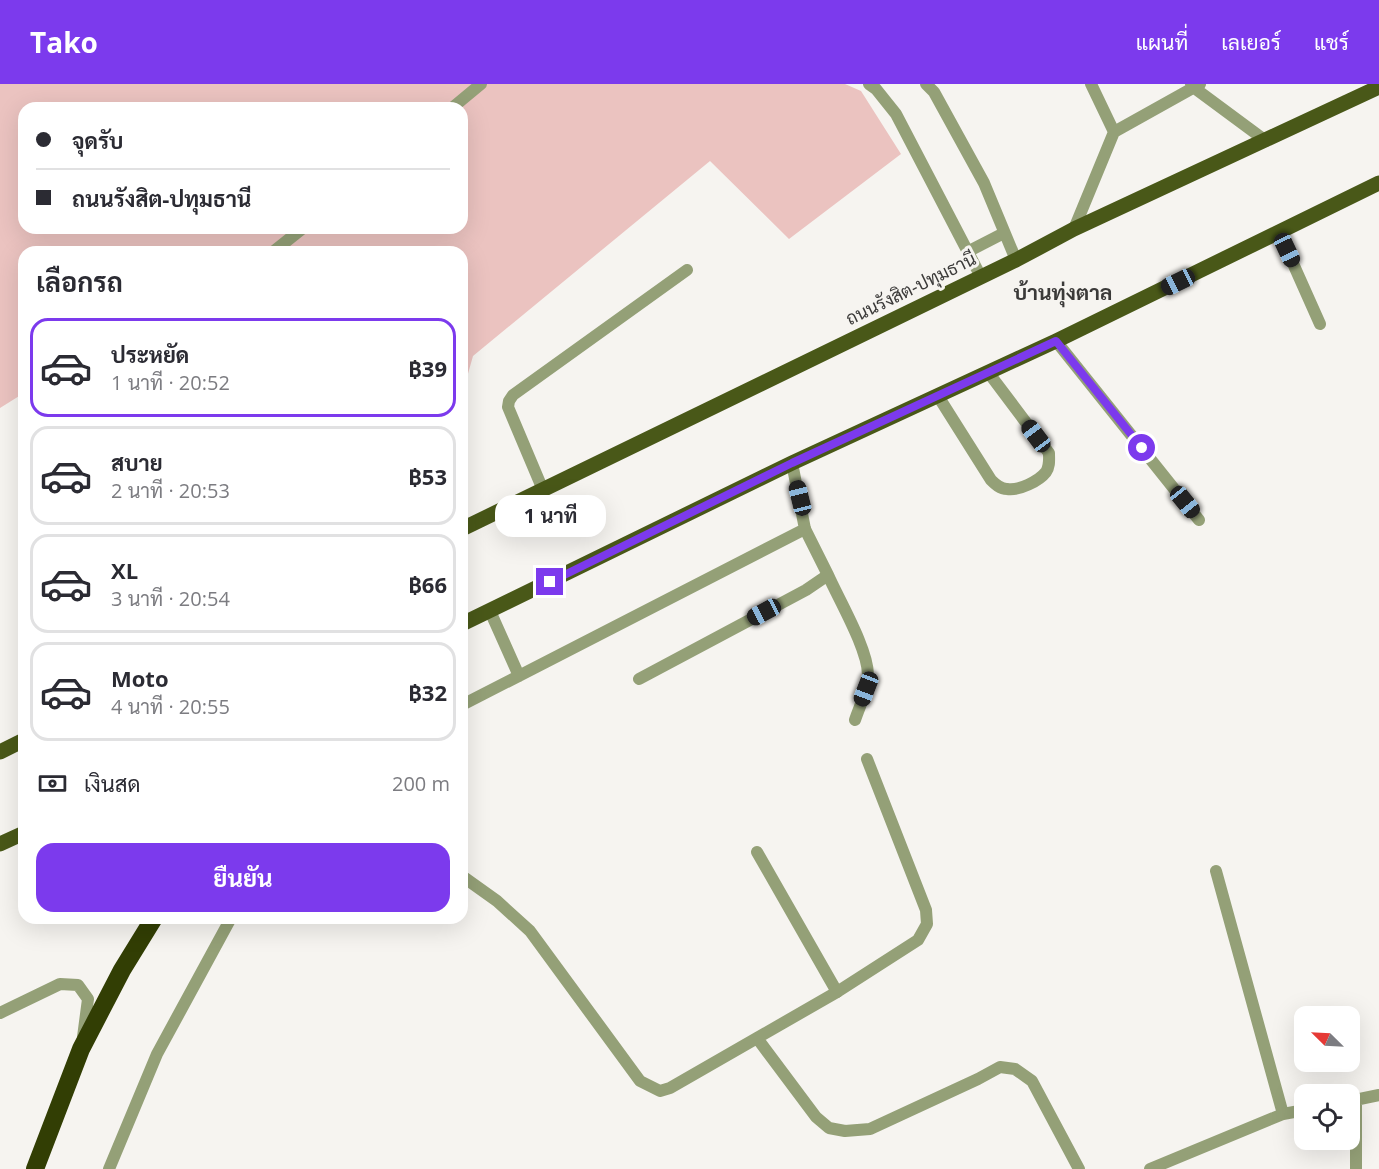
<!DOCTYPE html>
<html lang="th">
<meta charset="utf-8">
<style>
:root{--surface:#fff;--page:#f2f2f3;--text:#2b2b33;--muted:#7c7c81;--line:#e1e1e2;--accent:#7c3aed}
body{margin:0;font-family:"Open Sans",Sarabun,sans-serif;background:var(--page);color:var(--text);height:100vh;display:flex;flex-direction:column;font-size:22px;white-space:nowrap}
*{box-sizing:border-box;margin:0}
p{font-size:20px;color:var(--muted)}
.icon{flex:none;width:33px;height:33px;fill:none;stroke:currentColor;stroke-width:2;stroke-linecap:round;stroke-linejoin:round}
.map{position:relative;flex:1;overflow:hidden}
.drawer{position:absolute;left:18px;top:162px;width:450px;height:678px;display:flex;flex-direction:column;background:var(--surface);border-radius:18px;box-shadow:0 6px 24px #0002}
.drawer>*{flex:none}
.hud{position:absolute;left:18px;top:18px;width:450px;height:132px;border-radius:18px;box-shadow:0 6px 24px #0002;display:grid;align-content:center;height:132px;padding:0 18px;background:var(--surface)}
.needle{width:39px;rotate:294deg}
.controls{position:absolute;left:1294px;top:922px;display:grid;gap:12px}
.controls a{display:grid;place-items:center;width:66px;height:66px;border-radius:12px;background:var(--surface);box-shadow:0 6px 24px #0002;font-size:30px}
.end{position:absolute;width:27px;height:27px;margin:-14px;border:8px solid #7c3aed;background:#fff;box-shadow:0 0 0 3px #fff}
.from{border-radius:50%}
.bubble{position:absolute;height:42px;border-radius:18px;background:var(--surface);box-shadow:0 6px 24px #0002;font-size:20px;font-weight:700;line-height:42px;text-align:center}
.car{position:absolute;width:18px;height:36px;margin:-18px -9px;border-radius:8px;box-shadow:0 0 4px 2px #0007;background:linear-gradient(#222 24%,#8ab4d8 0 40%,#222 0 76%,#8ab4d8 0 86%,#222 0)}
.hud b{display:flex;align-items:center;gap:21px;height:57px;font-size:22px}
.hud b+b{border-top:2px solid var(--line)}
.hud i{width:15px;height:15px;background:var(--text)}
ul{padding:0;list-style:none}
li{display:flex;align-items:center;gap:18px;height:99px;margin:0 12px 9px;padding:0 6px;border:3px solid var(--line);border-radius:18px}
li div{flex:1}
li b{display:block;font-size:22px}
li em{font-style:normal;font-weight:700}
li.current{border-color:var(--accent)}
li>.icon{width:54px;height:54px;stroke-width:1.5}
h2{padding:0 18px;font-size:27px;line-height:72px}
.pay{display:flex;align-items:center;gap:15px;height:66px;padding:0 18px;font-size:22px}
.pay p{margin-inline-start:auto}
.cta{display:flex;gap:12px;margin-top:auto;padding:12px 18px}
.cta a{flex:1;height:69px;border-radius:18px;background:var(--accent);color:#fff;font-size:24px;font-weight:700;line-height:69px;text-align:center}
header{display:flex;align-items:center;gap:36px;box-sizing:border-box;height:84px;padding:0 30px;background:var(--accent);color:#fff}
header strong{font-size:28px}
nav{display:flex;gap:33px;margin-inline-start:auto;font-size:21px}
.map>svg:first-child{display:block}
</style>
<header>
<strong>Tako</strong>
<nav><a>แผนที่</a><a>เลเยอร์</a><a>แชร์</a></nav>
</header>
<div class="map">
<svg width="1379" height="1085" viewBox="0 0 1379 1085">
<rect width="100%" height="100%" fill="#f6f4f0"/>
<!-- green -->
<path fill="#ebc3c0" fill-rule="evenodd" d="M 0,0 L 845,0 L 861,7 L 901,70 L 789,155 L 710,77 L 473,272 L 462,311 L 462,168 L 24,168 L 24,309 L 0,324 ZM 24,24 L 462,24 L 462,144 L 24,144 Z"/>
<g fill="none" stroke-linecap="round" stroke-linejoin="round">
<!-- lane -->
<path stroke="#94a077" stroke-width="12" d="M 1191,0 L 1193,3 L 1266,57
M 452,24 L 481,0
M 1114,48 L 1200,0
M 1074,145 L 1114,48 L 1091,0
M 1279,148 L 1320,240
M 273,168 L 303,144
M 1056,257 L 1199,436
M 938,312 L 991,396 C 995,400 1000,405 1007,405 C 1019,407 1039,397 1046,388 C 1050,382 1049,376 1049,369 L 988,288
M 543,406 L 508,323 L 509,317 L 513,311 L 687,186
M 828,491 C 839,516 868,565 868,591 C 868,606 860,621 855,636
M 639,595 L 806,506 L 828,491 L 805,445
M 757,768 L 837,908
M 0,929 L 60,900 L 78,901 L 88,915 L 83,953"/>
<!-- street -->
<path stroke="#94a077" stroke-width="12" d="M 869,0 L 876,5 L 896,30 L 981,193
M 926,0 L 934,8 L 984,99 L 1016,176
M 967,168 L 1004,149
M 490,527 L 519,592
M 462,621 L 805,445 L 792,379
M 1216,787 L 1283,1030
M 462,792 L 497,817 L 530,847 L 640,997 L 660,1007 L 670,1004 L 837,908 L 918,856 L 927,840 L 926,826 L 867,675
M 757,954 L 816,1033 L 829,1044 L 845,1047 L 870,1045 L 978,995 L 1000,983 L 1015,985 L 1032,997 L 1079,1085
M 1356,1016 L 1356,1085
M 1350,1017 L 1379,1011
M 109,1085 L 157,970 L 231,834
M 1150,1085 L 1283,1030 L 1305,1026"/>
<!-- primary -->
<path stroke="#495818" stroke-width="15" d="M 462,445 L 1016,176 L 1074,145 L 1379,3
M 462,540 L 792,379 L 1056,257 L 1379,99
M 0,668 L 24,656
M 0,760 L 24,749"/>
<!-- highway -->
<path stroke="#323e04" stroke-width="18" d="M 35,1085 L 81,965 L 122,886 L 154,834"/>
</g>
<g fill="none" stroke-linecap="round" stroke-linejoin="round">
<!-- route -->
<path stroke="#7c3aed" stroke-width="8" d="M 550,498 L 792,379 L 1056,257 L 1142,364"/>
</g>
<g text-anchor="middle" stroke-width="6" stroke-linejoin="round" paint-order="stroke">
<!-- street labels -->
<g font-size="18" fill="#3b3a39" stroke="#f6f4f0">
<text transform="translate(911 205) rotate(-26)" y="6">ถนนรังสิต-ปทุมธานี</text>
</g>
<!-- quarter labels -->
<g font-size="21" font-weight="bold" fill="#3b3a39" stroke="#f6f4f0">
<text x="1063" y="216">บ้านทุ่งตาล</text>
</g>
</g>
</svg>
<div class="controls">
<a><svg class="needle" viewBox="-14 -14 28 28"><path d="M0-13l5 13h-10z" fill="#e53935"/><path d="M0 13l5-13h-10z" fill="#7c7c81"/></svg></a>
<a><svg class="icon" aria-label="locate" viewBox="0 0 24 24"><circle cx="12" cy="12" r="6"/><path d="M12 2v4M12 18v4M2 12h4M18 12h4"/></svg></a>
</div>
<i class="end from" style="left:1142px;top:364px"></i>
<i class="end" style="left:550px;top:498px"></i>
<div class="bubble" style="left:495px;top:411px;width:111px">1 นาที</div>
<i class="car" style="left:1287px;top:166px;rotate:155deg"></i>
<i class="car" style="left:1178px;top:198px;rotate:244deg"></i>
<i class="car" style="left:1036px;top:352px;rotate:323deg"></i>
<i class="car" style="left:800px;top:414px;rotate:346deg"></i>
<i class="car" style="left:1185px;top:418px;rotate:141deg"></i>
<i class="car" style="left:764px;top:528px;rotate:242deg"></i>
<i class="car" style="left:866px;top:605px;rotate:201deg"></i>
<div class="hud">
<b><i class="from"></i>จุดรับ</b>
<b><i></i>ถนนรังสิต-ปทุมธานี</b>
</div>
<section class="drawer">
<h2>เลือกรถ</h2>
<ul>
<li class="current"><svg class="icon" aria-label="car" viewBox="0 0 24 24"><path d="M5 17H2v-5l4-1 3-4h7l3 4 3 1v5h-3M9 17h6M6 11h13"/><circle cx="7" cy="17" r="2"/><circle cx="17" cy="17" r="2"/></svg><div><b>ประหยัด</b><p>1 นาที · 20:52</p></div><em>฿39</em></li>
<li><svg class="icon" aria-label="car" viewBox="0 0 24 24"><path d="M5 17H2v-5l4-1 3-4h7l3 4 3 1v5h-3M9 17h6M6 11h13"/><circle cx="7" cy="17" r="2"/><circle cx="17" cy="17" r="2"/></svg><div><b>สบาย</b><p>2 นาที · 20:53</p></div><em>฿53</em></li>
<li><svg class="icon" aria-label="car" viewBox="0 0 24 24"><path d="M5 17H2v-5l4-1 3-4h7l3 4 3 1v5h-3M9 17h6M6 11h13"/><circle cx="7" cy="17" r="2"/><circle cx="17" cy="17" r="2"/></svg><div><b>XL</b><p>3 นาที · 20:54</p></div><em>฿66</em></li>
<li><svg class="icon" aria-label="car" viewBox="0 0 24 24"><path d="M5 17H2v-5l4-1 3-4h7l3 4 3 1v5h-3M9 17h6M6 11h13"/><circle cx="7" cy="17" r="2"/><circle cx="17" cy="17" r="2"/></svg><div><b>Moto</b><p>4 นาที · 20:55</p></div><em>฿32</em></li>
</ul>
<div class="pay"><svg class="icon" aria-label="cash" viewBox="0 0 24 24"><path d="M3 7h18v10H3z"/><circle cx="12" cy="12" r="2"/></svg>เงินสด<p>200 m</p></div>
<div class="cta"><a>ยืนยัน</a></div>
</section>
</div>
